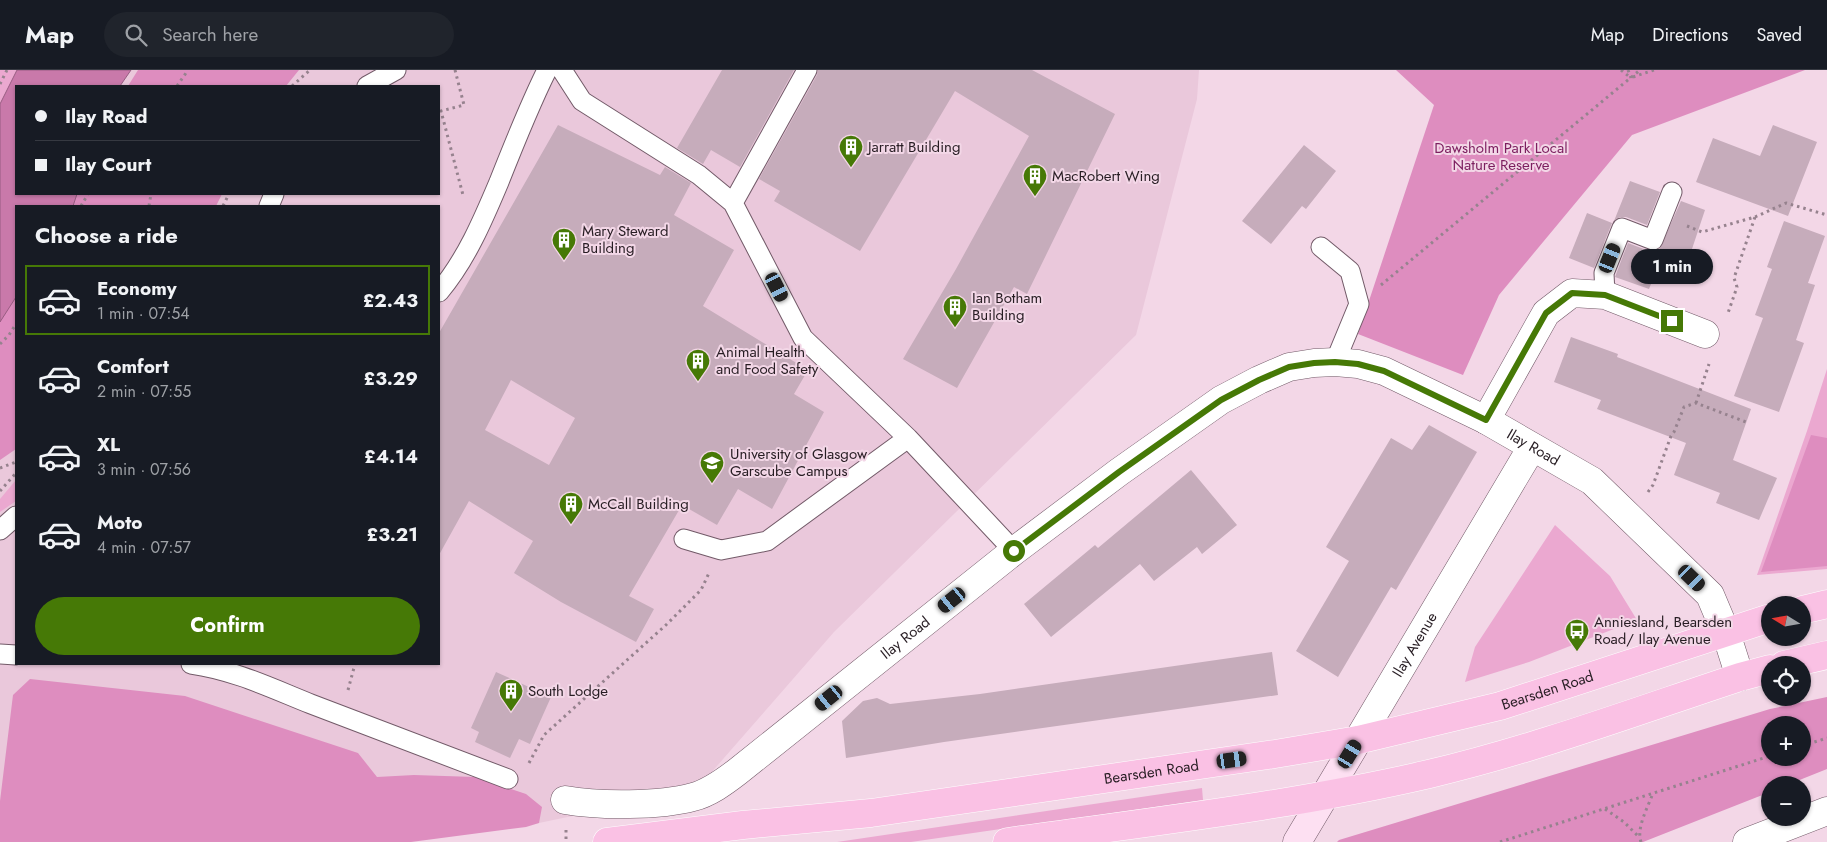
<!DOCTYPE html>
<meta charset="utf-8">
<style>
:root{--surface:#171b24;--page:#20242c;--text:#f1f3f6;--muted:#9ea1a6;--line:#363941;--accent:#467906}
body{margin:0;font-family:Jost,sans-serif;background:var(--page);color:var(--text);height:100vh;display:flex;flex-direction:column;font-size:19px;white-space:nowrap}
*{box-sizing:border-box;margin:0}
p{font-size:16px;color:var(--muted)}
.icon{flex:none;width:28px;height:28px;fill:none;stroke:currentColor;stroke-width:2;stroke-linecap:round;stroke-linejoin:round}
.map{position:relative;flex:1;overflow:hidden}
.side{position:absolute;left:15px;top:135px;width:425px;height:460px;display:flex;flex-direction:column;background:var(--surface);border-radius:0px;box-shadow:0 1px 4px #0004}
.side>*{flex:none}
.top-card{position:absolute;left:15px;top:15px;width:425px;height:110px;border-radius:0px;box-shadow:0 1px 4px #0004;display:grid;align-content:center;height:110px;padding:0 20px;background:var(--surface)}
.needle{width:32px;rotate:281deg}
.fabs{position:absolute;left:1761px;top:526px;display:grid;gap:10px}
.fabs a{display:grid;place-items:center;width:50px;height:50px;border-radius:50%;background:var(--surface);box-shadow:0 1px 4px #0004;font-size:25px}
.end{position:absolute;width:22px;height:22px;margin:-11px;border:6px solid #467906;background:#fff;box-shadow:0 0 0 2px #fff}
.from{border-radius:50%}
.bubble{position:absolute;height:35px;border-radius:18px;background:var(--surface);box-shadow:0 1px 4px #0004;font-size:16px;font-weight:700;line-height:35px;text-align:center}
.car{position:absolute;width:15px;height:30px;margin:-15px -8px;border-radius:6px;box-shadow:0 0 4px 1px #0007;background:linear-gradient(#222 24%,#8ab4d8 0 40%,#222 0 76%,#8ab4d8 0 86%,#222 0)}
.top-card b{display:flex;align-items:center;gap:18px;height:48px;font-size:19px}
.top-card b+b{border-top:1px solid var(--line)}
.top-card i{width:12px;height:12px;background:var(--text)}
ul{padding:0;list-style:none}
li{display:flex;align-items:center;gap:15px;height:70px;margin:0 10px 8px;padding:0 10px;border:2px solid transparent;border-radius:0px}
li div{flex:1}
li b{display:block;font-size:19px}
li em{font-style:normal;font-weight:700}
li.selected{border-color:var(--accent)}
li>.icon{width:45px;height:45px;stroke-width:1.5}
h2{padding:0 20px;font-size:22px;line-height:60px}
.action{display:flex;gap:10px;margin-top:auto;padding:10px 20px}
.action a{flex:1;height:58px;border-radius:30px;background:var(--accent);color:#fff;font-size:20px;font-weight:700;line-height:58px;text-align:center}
header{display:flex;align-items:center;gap:30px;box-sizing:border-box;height:70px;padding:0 25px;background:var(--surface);border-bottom:1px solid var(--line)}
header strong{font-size:24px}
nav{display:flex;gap:28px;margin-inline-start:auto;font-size:18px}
.search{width:350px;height:45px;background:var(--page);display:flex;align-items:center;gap:12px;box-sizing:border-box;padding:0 18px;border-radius:28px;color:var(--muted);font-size:19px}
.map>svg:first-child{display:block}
</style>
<header>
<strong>Map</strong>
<div class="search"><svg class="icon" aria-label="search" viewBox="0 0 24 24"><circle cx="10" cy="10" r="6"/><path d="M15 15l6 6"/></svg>Search here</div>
<nav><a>Map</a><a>Directions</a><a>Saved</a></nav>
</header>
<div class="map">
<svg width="1827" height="772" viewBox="0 0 1827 772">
<rect width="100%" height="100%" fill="#f3d7e7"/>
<!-- built -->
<path fill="#eac8db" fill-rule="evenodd" d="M 0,0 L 1199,0 L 1197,29 L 1136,265 L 834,562 L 696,720 L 539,753 L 391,772 L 0,772 ZM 16,16 L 439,16 L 439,124 L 16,124 ZM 16,136 L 439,136 L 439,594 L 16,594 Z"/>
<!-- green -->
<path fill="#eba8d0" d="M 0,0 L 17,0 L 0,34 Z
M 1827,299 L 1827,499 L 1757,505 L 1807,361 Z
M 16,410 L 16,431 L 0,442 L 0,429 Z
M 1555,455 L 1610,506 L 1637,550 L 1529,592 L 1465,612 L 1475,577 Z
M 1202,718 L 1203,730 L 911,772 L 837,772 Z"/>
<!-- forest -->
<path fill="#de8dbf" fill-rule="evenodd" d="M 138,0 L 299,0 L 286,16 L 128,16 Z
M 1396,0 L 1805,0 L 1632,65 L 1499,225 L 1463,305 L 1358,264 L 1434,35 Z
M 59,124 L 222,124 L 216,136 L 51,136 Z
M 16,192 L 16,379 L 0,390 L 0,210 Z
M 1811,365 L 1827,368 L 1827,496 L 1761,502 Z
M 30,609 L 185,626 L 358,683 L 377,707 L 414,705 L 475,707 L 526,724 L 542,737 L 539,753 L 526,757 L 411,772 L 0,772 L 0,731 L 13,625 Z
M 1827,627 L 1827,699 L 1787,715 L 1770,715 L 1770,722 L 1643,772 L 1337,772 L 1339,770 L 1770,639 ZM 1770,655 L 1802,655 L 1802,688 L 1770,688 Z"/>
<!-- water -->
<path fill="#c979aa" stroke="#985d82" d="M 17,0 L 131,0 L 120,16 L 16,16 L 16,124 L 77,124 L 73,136 L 16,136 L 16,227 L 0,252 L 0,34 Z"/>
<!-- building -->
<path fill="#c6acbb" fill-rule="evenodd" d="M 722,0 L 794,0 L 740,97 L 711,80 L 703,94 L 677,78 Z
M 818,0 L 1032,0 L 1115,44 L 1027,224 L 1014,217 L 957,318 L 903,289 L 956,199 L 1029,66 L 955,21 L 860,181 L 774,131 L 780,121 L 759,109 L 817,5 Z
M 558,55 L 660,105 L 665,97 L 691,113 L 674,145 L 734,180 L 703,236 L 808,300 L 794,324 L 824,342 L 772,439 L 738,419 L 717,455 L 682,435 L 629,526 L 654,539 L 636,572 L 561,532 L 514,503 L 533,471 L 469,431 L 439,485 L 439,263 ZM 511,310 L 575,348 L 549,395 L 485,360 Z
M 1773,55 L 1817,72 L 1788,146 L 1696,112 L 1713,68 L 1760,86 Z
M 1304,75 L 1336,101 L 1306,139 L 1302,136 L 1271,174 L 1242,151 Z
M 1630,111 L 1660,122 L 1647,155 L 1626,147 L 1620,147 L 1614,151 Z
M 1681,131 L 1705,140 L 1684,203 L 1659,194 L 1649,219 L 1615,207 L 1628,173 L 1649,181 L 1655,181 L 1660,178 Z
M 1587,143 L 1612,153 L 1594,198 L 1569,188 Z
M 1784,151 L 1825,166 L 1808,213 L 1815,215 L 1796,270 L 1804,273 L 1779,342 L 1734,326 L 1763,248 L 1755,245 L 1772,199 L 1767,197 Z
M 1571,267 L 1618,284 L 1617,287 L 1751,339 L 1733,390 L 1777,408 L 1759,450 L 1716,433 L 1720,423 L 1674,405 L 1686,373 L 1597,339 L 1601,330 L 1554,312 Z
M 1429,355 L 1477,382 L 1396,520 L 1391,517 L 1338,607 L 1296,581 L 1349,491 L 1326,477 L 1391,368 L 1412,380 Z
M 1191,400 L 1237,455 L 1202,484 L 1197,477 L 1154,511 L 1140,494 L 1051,567 L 1024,534 L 1095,475 L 1098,478 Z
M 1272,582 L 1278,625 L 944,672 L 846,688 L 842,651 L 863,631 L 877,628 L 890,634 L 980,624 Z
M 496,602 L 551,627 L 530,674 L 519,669 L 510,688 L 475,672 L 479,662 L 471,658 Z"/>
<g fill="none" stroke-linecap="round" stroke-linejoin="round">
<defs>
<path id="lane" d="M 562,0 L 582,31 L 699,105 L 733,133 L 803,268 L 908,368 L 1014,481
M 367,16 L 396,0
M 733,133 L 807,0
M 269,136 L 274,124
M 1321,177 L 1350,201 L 1359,234 L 1335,292
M 439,222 C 466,190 483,150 499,112 C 514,74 529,36 547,0
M 1605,225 L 1604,203 L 1622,158 L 1653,170 L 1672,122
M 0,460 L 16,446
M 684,469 L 721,480 L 767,471 L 908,368
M 0,584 L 16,585
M 191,594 C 234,600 271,618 311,634 C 376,659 442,684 508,709"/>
<g id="street">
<path d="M 1486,350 L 1546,243 L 1572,223 L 1605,225 L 1705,264"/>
<path id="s1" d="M 1358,670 L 1532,377"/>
<path id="s2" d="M 565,730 C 599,736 660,736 693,727 C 709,723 724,712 737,702 L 1014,481 L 1119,402 L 1221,330 L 1259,310 L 1289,297 L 1314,293 L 1335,292 L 1358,294 L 1384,301 L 1486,350 L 1592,411 L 1710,525 L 1726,563 L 1740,607"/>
<path d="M 1747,772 L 1827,741"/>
</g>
<path id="secondary" d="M 1297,772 L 1358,670"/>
<g id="primary">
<path d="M 1802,540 L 1827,534"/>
<path d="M 1784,595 L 1827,585"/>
<path id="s3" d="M 607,772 L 743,755 L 871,743 L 1275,684 L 1358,670 L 1500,636 L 1770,548"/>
<path d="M 1007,772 C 1148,752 1291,736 1429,704 C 1535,679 1637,641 1740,607 L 1770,599"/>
</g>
</defs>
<!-- lane casing -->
<use href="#lane" stroke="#725a68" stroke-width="21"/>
<!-- street casing -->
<use href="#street" stroke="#725a68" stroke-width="29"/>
<!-- secondary casing -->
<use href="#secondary" stroke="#725a68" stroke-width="29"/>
<!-- primary casing -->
<use href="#primary" stroke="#fff" stroke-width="29"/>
<!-- path -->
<path stroke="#96828e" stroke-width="3" stroke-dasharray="2.5 4" stroke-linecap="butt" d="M 455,0 L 464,35 L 441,41 L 463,125
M 1621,0 L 1631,8
M 1628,0 L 1631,8
M 1633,7 L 1654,0
M 0,14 L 7,0
M 177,16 L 188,0
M 292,16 L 310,0
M 81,136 L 88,124
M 149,136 L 151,124
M 223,136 L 229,124
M 1755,147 L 1786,133 L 1827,145
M 1687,156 L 1702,162 L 1755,147 L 1734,208 L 1737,217 L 1728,243
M 1381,215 L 1640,0
M 0,274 L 9,265 L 16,254
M 1696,333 L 1709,294
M 0,398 L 16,392
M 0,421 L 16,403
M 1648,422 L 1653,415 L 1671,366 L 1674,362 L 1684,337 L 1696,333 L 1746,352
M 348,620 L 355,594
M 1802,676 L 1827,668
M 529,693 L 544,665 L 667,554 L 701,520 L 709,503
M 1605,739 L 1624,752 L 1639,767
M 566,760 L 566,772
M 1500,772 L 1770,686
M 1641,772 C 1636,758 1648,737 1653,723"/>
<!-- lane -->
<use href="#lane" stroke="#fff" stroke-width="19"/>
<!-- street -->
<use href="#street" stroke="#fff" stroke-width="28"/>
<!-- secondary -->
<use href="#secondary" stroke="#fde0f2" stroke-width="28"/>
<!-- primary -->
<use href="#primary" stroke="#fac1e4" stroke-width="28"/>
</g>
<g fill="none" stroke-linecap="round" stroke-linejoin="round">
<!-- route -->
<path stroke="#467906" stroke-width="6" d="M 1014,481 L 1119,402 L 1221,330 L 1259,310 L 1289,297 L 1314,293 L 1335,292 L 1358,294 L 1384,301 L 1486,350 L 1546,243 L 1572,223 L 1605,225 L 1672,251"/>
</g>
<!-- icons -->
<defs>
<symbol id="building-pin" viewBox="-11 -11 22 30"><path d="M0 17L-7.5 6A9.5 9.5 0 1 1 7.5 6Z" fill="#467906" stroke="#f3d7e7"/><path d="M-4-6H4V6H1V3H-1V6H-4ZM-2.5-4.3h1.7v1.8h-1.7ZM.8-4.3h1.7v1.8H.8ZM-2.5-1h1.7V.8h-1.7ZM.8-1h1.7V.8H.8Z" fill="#fff"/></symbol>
<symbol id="university-pin" viewBox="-11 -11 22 30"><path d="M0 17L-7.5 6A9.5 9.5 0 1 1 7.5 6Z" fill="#467906" stroke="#f3d7e7"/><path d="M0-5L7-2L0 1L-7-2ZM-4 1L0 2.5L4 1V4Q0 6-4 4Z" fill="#fff"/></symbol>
<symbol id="bus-pin" viewBox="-11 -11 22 30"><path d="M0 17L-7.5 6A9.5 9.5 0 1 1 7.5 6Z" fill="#467906" stroke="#f3d7e7"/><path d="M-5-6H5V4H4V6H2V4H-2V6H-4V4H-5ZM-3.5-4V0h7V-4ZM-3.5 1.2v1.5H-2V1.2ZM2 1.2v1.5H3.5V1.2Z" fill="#fff"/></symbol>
</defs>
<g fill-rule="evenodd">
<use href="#building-pin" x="837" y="63" width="28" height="38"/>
<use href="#building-pin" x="1021" y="92" width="28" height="38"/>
<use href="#building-pin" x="550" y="156" width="28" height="38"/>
<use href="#building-pin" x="941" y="223" width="28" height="38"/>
<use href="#building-pin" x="684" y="277" width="28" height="38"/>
<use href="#university-pin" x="698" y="379" width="28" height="38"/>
<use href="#building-pin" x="557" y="420" width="28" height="38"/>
<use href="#bus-pin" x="1563" y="547" width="28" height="38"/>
<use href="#building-pin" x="497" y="607" width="28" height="38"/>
</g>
<g text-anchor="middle" stroke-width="4" stroke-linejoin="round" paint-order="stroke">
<!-- poi labels -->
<g font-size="15" fill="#271d23" stroke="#f3d7e7" text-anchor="start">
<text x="868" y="82">Jarratt Building</text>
<text x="1052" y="111">MacRobert Wing</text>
<text x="582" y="166">Mary Steward<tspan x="582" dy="17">Building</tspan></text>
<text x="972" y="233">Ian Botham<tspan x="972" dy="17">Building</tspan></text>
<text x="716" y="287">Animal Health<tspan x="716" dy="17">and Food Safety</tspan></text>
<text x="730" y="389">University of Glasgow<tspan x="730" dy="17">Garscube Campus</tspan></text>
<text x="588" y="439">McCall Building</text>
<text x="1594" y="557">Anniesland, Bearsden<tspan x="1594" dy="17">Road/ Ilay Avenue</tspan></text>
<text x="528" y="626">South Lodge</text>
</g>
<!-- park labels -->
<g font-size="15" fill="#7c1e5f" stroke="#f3d7e7">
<text x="1501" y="83">Dawsholm Park Local<tspan x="1501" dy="17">Nature Reserve</tspan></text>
</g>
<!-- street labels -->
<g font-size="15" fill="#271d23" stroke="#f3d7e7">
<text dy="5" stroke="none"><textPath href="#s2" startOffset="1130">Ilay Road</textPath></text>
<text dy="5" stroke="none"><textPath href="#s2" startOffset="395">Ilay Road</textPath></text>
<text dy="5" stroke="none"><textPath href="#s1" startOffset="111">Ilay Avenue</textPath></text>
<text dy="5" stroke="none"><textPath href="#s3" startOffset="954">Bearsden Road</textPath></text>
<text dy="5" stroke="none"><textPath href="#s3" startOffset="549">Bearsden Road</textPath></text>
</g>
</g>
</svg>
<div class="fabs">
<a><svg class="needle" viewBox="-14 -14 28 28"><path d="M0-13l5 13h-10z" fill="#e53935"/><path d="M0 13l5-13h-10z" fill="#9ea1a6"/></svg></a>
<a><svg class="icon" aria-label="locate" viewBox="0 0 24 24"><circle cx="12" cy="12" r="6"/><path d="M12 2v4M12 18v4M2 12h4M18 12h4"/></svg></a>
<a>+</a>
<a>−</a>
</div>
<i class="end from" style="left:1014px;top:481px"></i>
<i class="end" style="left:1672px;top:251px"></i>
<div class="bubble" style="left:1631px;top:179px;width:82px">1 min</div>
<i class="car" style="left:1610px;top:188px;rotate:22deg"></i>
<i class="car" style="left:777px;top:217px;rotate:153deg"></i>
<i class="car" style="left:1692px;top:508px;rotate:134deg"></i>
<i class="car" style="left:952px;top:530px;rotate:231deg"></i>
<i class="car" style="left:829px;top:628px;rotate:231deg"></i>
<i class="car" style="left:1350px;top:684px;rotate:31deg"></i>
<i class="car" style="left:1232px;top:690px;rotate:82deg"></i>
<div class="top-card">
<b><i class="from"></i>Ilay Road</b>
<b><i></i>Ilay Court</b>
</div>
<section class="side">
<h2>Choose a ride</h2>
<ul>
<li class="selected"><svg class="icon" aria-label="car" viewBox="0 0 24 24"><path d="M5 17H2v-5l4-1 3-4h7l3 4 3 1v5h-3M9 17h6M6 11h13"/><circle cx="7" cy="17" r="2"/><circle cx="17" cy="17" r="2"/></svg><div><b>Economy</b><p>1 min · 07:54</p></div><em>£2.43</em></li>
<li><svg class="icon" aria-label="car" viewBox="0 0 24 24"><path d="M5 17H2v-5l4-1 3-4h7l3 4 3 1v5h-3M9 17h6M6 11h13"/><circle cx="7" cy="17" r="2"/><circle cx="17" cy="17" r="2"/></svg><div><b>Comfort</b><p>2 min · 07:55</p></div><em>£3.29</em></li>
<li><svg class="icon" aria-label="car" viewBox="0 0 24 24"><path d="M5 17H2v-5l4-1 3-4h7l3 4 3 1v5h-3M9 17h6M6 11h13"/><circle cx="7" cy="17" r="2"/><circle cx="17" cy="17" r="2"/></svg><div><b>XL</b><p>3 min · 07:56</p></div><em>£4.14</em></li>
<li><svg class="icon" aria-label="car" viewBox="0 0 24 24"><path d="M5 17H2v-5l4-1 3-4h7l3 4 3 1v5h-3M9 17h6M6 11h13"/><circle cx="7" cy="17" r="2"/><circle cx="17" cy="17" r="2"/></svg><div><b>Moto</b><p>4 min · 07:57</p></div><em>£3.21</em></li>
</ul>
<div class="action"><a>Confirm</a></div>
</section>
</div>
